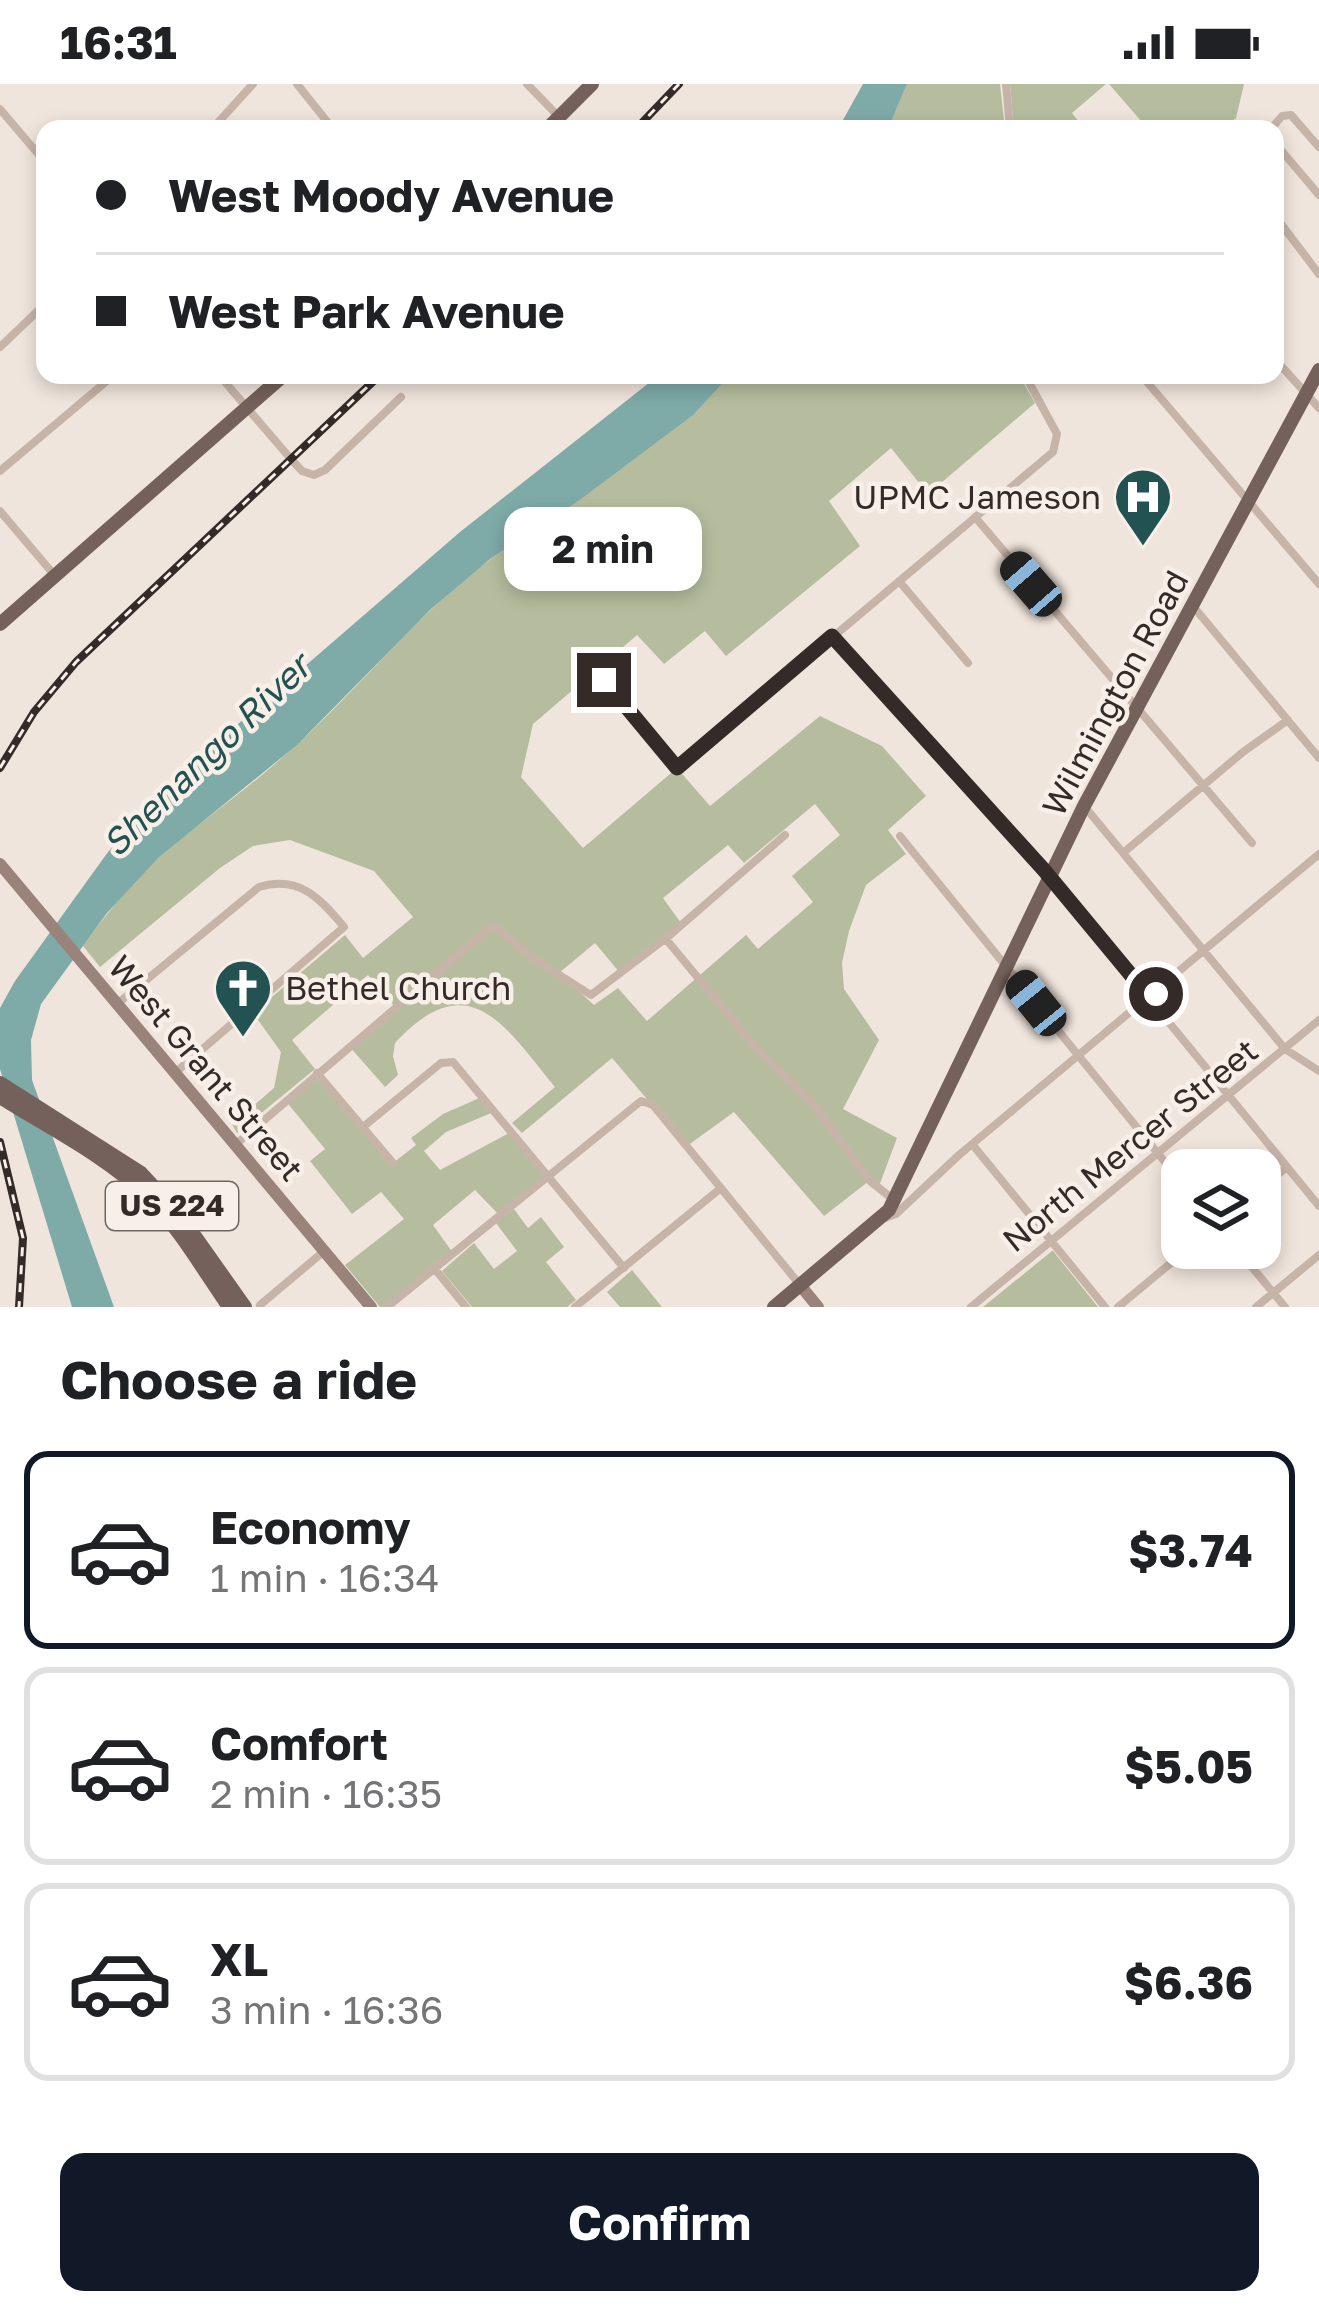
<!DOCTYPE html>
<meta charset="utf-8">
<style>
:root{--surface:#fff;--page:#f2f2f2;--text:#202124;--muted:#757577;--line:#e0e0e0;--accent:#111827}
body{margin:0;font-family:"Golos Text",sans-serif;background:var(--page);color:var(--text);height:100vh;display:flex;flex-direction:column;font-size:45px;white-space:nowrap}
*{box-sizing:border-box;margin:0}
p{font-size:39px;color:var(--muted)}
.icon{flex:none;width:66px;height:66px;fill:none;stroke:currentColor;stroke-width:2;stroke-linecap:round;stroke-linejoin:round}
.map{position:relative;height:1223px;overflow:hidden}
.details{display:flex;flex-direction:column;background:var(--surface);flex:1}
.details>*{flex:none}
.top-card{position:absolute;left:36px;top:36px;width:1248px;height:264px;border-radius:24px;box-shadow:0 6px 18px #0003;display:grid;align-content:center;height:264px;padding:0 60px;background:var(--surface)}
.tools{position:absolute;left:1161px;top:1065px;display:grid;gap:24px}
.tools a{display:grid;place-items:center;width:120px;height:120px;border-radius:24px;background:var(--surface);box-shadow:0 6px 18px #0003;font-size:60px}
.end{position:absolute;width:54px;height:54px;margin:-27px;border:15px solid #342b28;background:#fff;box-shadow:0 0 0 6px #fff}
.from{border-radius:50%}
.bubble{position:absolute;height:84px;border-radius:24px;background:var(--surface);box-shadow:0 6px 18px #0003;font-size:39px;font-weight:700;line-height:84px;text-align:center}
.car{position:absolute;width:36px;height:72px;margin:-36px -18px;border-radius:15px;box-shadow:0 0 9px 3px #0007;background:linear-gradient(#222 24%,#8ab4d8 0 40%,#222 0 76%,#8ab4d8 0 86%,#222 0)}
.top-card b{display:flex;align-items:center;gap:42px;height:114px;font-size:45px}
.top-card b+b{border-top:3px solid var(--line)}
.top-card i{width:30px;height:30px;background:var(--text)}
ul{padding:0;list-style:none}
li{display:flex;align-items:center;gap:36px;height:198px;margin:0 24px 18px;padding:0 36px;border:6px solid var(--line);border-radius:24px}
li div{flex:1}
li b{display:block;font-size:45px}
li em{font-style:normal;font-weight:700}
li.selected{border-color:var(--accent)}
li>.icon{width:108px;height:108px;stroke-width:1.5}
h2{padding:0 60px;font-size:54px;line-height:144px}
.cta{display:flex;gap:24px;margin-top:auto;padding:24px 60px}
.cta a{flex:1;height:138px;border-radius:24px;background:var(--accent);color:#fff;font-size:48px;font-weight:700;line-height:138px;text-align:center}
.status{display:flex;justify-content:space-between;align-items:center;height:84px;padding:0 60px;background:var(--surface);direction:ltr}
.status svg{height:33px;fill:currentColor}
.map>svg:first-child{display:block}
</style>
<div class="status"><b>16:31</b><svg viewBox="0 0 49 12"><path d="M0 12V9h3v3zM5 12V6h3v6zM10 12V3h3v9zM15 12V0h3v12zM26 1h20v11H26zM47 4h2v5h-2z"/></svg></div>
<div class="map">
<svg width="1319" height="1223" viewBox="0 0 1319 1223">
<rect width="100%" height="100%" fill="#f0e5dc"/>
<!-- green -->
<path fill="#b5bd9e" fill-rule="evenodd" d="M 907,0 L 1000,0 L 1005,45 L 888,45 Z
M 1010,0 L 1106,0 L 1072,29 L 1084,45 L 1014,45 Z
M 1109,0 L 1244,0 L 1236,34 L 1221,45 L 1148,45 Z
M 730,291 L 1019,291 L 1035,319 L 928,410 L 891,364 L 829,417 L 860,462 L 726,572 L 705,547 L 664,580 L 637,551 L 533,640 L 521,693 L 583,764 L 677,684 L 710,722 L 820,632 L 882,662 L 926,712 L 888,746 L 906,770 L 866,801 L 849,847 L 842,879 L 844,905 L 879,956 L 843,1025 L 897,1054 L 878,1105 L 869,1097 L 824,1132 L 734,1028 L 687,1062 L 612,974 L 522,1049 L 512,1039 L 555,1003 C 505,942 469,879 395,959 L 393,972 L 398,991 L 385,1003 L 349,962 L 395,923 L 368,891 L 292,956 L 315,985 L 237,1049 L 232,1040 L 274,1004 L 281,968 L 253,929 L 345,851 L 363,874 L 413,833 L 374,787 L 290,756 L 253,762 L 220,784 L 100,883 L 83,862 C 106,831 131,798 160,772 C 204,735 252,702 294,663 C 362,602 418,528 492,474 C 573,415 661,365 730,291 ZM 815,720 L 840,751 L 792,792 L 813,818 L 758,865 L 746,851 L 647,937 L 618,904 L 594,921 L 559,889 L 595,859 L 620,889 L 681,839 L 663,814 L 728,761 L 744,779 Z
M 317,989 L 393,1079 L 416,1061 L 411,1054 L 443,1030 L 484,1012 L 496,1027 L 446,1048 L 424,1067 L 440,1086 L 513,1047 L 547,1092 L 499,1131 L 475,1106 L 433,1141 L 453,1169 L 387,1223 L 380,1223 L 345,1181 L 404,1135 L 381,1108 L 352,1130 L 310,1077 L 325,1065 L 285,1016 Z
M 514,1125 L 528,1144 L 541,1133 L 564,1163 L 546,1178 L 576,1216 L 567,1223 L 472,1223 L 442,1187 L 474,1159 L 494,1185 L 517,1167 L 496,1139 Z
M 1053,1167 L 1098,1223 L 983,1223 L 1052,1167 Z
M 632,1186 L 662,1223 L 620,1223 L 607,1208 Z"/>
<!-- water -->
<path fill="#7eaaa8" d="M 863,0 L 907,0 L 888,45 L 838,45 Z
M 659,291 L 730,291 L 693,331 L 581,415 L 490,475 L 431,525 L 297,661 L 158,774 L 107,829 L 41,920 L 31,956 L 32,996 L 114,1223 L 72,1223 L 0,985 L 0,924 L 15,897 L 108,768 L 193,679 L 460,448 Z"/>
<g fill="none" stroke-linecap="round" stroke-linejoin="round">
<!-- street -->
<path stroke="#c7b4a9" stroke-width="8" d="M 297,0 L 333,45
M 527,0 L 559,33
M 1006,0 L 1010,45
M 0,25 L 45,78
M 212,45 L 253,0
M 1271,45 L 1282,32 L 1291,31 L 1319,63
M 1275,59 L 1319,111
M 1275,132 L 1319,190
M 0,263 L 45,220
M 1275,275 L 1319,324
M 219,291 L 290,374 L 302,387 L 314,391 L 325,386 L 401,313
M 1141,291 L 1319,500
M 0,387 L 114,291
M 0,427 L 56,493
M 975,433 L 1252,759
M 899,497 L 968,579
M 1193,522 L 1319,674
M 832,552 L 1050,793 L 1319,1122
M 604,596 L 677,684 L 1053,368 L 1057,350 L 1025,291
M 1085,723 L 1285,965 L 1319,987
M 900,752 L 1182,1099
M 1123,769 L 1243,668 L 1288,636
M 665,854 L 758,966 L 814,1021 L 870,1097 L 894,1116
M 117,920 L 259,803 C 299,791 320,814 344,843 L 176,988
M 317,989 L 393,1079
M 363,1043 L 441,979 L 453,978 L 624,1184
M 972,1060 L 1105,1223
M 235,1061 L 493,841 L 533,874 L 591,911 L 670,851 L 785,751
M 1260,1105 L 1287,1083
M 885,1134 L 896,1130 L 959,1071 L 1319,770
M 1236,1164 L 1285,1223
M 434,1184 L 466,1223
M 260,1221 L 323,1168
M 387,1223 L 641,1017 L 653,1021 L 800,1201
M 575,1223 L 721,1104
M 971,1223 L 1319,936
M 1118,1223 L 1189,1164
M 1256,1223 L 1319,1171"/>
<!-- secondary -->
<path stroke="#9a837b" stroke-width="12" d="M 0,780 L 371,1223
M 800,1201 L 818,1223"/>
<!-- primary -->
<path stroke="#75615b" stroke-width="14" d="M 547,45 L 592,0
M 0,540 L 284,291
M 0,999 L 141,1089 L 180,1131 L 245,1223
M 0,1013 C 49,1044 104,1071 146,1111 C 179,1143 203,1186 229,1223
M 774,1223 L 889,1126 L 1084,722 L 1319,286"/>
<defs>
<path id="rail" d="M 636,45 L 679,0
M 0,684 L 34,628 L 76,578 L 380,291
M 0,1058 L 23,1154 L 19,1223"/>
</defs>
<!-- rail casing -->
<use href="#rail" stroke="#342b28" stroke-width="8"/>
<!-- rail -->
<use href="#rail" stroke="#f8efe8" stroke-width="3" stroke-dasharray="9" stroke-linecap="butt"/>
</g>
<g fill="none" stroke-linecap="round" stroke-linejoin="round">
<!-- route -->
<path stroke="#342b28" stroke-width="15" d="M 604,596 L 677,684 L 832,552 L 1044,786 L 1150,914 L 1156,910"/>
</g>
<!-- icons -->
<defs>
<symbol id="hospital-pin" viewBox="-11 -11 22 30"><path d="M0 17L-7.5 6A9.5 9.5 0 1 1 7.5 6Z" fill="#225251" stroke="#f8efe8"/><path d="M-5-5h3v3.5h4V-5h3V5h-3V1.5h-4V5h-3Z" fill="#fff"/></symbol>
<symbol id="church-pin" viewBox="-11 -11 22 30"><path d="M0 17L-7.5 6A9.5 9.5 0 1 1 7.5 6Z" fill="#225251" stroke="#f8efe8"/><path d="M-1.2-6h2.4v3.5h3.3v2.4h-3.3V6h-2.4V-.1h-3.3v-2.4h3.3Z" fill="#fff"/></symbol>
</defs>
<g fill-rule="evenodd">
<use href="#hospital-pin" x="1110" y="380" width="66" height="90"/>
<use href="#church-pin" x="210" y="871" width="66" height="90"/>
</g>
<g text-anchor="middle" stroke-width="9" stroke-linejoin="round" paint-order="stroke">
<!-- shield labels -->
<rect fill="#f8efe8" stroke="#6f6662" stroke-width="3" x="106" y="1098" width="132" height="48" rx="9"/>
<g font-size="30" font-weight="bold" fill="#342b28">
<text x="172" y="1132">US 224</text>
</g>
<!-- poi labels -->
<g font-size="33" fill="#342b28" stroke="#f8efe8" text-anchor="end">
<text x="1101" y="425">UPMC Jameson</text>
<text x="285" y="916" text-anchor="start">Bethel Church</text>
</g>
<!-- street labels -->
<g font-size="33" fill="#342b28" stroke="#f8efe8">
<text transform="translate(1115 609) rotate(-62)" y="12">Wilmington Road</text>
<text transform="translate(206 984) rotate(50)" y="12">West Grant Street</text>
<text transform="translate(1130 1061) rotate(-39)" y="12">North Mercer Street</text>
</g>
<!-- water labels -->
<g font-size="36" font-style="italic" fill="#225251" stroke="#f8efe8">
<text transform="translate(206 671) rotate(-44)" y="13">Shenango River</text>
</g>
</g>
</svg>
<div class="tools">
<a><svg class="icon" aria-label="layers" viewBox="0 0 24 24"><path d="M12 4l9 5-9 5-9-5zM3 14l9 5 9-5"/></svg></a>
</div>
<i class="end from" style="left:1156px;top:910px"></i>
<i class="end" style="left:604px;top:596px"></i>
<div class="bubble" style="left:504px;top:423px;width:198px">2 min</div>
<i class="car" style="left:1031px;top:500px;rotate:319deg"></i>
<i class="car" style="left:1036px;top:919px;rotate:321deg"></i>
<div class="top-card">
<b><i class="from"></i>West Moody Avenue</b>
<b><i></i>West Park Avenue</b>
</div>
</div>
<section class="details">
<h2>Choose a ride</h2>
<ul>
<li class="selected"><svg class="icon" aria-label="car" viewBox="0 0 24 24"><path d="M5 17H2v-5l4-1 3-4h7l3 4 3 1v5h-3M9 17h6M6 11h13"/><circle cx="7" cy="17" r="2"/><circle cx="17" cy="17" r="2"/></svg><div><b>Economy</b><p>1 min · 16:34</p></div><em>$3.74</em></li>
<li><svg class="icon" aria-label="car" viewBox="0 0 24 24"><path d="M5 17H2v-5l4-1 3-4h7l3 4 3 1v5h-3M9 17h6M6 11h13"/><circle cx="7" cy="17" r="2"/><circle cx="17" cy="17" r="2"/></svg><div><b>Comfort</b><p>2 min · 16:35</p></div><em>$5.05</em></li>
<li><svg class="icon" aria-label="car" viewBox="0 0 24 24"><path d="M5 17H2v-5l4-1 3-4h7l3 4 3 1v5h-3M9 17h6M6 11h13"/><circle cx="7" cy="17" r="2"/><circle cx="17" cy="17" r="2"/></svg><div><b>XL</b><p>3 min · 16:36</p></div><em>$6.36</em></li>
</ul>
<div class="cta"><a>Confirm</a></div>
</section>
